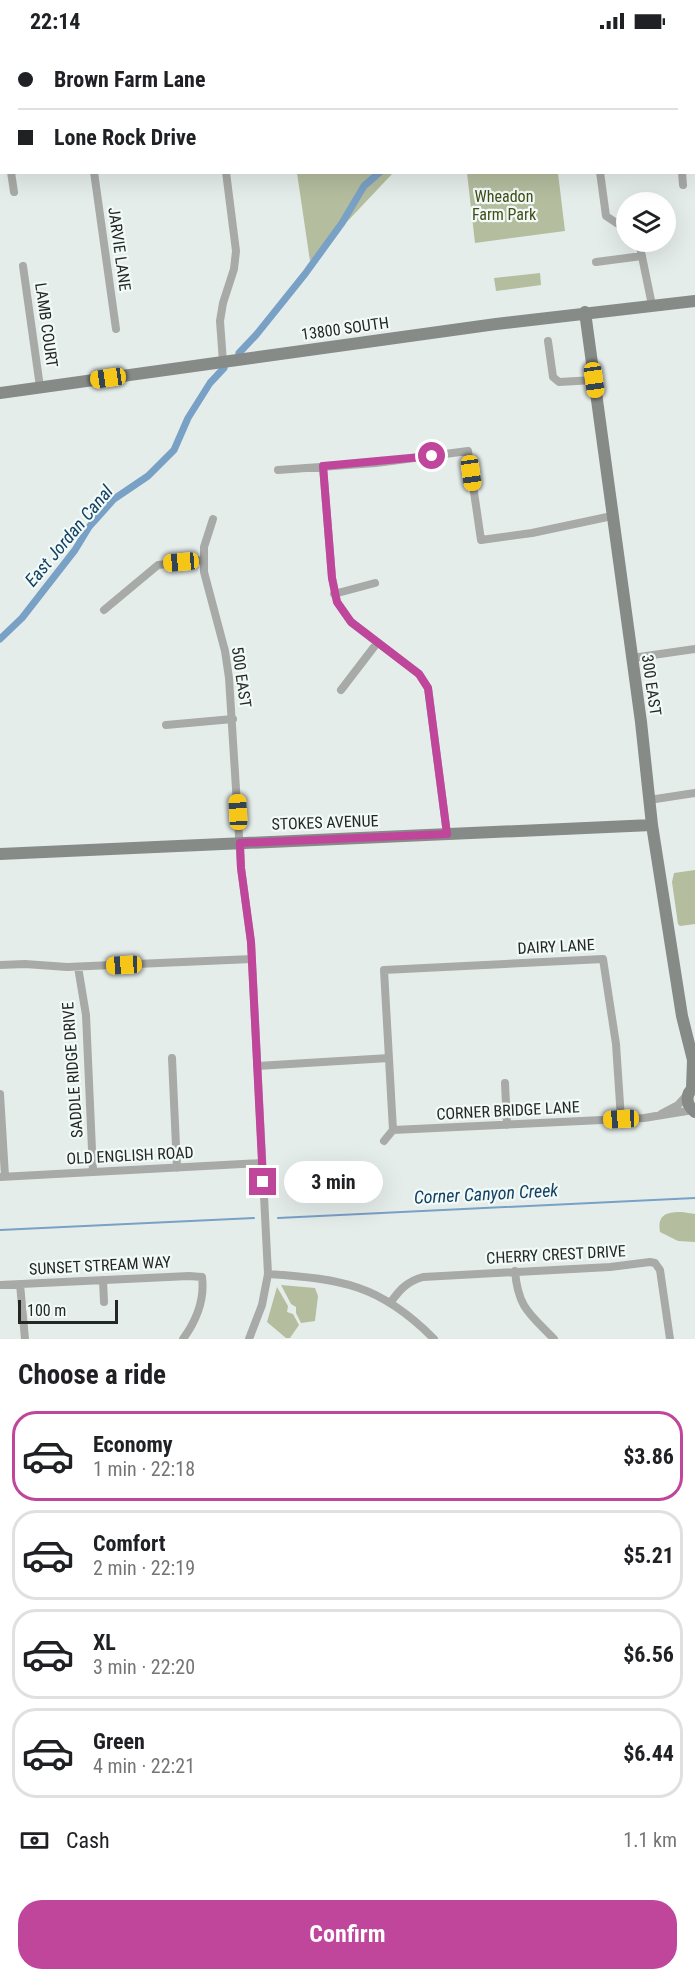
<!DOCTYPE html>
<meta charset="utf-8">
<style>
:root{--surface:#fff;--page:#f2f2f2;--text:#202124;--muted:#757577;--line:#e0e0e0;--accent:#bf469b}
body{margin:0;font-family:"Roboto Condensed",sans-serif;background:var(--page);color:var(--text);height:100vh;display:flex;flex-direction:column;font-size:22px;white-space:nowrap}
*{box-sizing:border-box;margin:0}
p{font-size:20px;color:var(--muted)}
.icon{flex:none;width:33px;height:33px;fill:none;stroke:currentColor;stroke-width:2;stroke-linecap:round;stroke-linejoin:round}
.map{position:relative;height:1297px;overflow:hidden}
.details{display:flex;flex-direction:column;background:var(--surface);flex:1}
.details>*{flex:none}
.banner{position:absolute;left:0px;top:0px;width:696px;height:132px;box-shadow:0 6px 24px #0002;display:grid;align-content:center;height:132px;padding:0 18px;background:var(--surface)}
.fabs{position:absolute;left:616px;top:150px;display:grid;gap:12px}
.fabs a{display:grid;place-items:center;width:60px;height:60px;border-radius:50%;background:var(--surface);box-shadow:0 6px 24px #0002;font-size:30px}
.scale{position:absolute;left:18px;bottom:15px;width:100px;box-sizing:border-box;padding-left:6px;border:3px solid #242726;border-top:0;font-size:16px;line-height:21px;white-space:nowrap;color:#242726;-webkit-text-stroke:4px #f2faf8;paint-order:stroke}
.end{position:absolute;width:27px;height:27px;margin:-14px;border:8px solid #bf469b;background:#fff;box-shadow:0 0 0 3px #fff}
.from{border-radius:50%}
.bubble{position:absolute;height:42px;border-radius:21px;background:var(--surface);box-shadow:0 6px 24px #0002;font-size:20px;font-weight:700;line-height:42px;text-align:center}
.car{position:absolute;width:18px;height:36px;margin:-18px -9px;border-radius:8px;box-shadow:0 0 4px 2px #0007;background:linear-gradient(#f5c518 24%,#345 0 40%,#f5c518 0 76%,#345 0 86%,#f5c518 0)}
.banner b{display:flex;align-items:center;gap:21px;height:57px;font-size:22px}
.banner b+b{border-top:2px solid var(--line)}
.banner i{width:15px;height:15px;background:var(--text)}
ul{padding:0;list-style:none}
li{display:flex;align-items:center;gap:18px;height:90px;margin:0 12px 9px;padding:0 6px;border:3px solid var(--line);border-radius:24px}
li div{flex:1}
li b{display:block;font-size:22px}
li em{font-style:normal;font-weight:700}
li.active{border-color:var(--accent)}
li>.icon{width:54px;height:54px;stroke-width:1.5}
h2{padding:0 18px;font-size:27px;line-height:72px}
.pay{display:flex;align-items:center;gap:15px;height:66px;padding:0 18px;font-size:22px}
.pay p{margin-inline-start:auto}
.button{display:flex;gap:12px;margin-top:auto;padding:12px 18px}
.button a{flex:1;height:69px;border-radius:24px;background:var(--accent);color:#fff;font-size:24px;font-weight:700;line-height:69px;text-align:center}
.status{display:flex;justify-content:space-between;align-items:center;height:42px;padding:0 30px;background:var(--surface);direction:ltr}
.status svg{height:16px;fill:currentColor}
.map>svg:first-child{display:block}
</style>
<div class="status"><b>22:14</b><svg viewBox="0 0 49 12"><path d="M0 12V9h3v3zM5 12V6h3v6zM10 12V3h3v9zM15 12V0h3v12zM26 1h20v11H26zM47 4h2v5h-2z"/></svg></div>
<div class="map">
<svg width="695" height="1297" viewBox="0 0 695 1297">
<rect width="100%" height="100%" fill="#e5edeb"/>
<!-- green -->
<path fill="#b4bd9e" d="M 279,0 L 543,0 L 543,1 L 279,2 Z
M 297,131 L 297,130 L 393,131 L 310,219 Z
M 467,131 L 558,131 L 565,189 L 475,201 Z
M 540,231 L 541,243 L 496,249 L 494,236 Z
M 695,828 L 695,882 L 680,884 L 678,882 L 672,840 L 674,831 Z
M 682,1170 L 695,1172 L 695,1200 L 678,1199 L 660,1190 C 657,1172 667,1170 682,1170 Z
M 281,1243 L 315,1246 L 318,1254 L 315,1279 L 301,1281 L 296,1271 L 296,1265 L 291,1262 Z
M 277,1245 L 288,1264 L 287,1270 L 293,1272 L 299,1283 L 290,1296 L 286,1296 L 267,1280 Z"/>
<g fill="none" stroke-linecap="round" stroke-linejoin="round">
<!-- stream -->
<path stroke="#79a0c5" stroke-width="2" d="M 278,1176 L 695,1156
M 0,1188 L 254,1176"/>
<!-- canal -->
<path stroke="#79a0c5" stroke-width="7" d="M 519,2 L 520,0
M 239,311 L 256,293 L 305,232 L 342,181 L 364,144 L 380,130
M 0,597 L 22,576 L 75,508 L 89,485 L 114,457 L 148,434 L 174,408 L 188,376 L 210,341 L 224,326"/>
<!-- street -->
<path stroke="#a8aaa8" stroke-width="8" d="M 76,0 L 76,2
M 208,0 L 208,2
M 663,0 L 663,2
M 0,53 L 2,64
M 694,99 L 695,99
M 11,130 L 14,150
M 94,130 L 116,287
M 600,130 L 606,174 L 627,188
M 682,130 L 683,143
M 639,200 L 652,263
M 596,220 L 642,214
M 23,224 L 40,345
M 548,299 L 553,335 L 559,340 L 594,338
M 223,320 L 220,279 L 223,261 L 234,227 L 236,209 L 226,130
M 323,424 L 332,536 L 337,560 L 351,580 L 419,632 L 428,646 L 447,792
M 278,428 L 376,421 L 468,409 L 481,498 L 532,491 L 612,474
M 213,477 L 204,505 L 204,530 L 225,609 L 229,636 L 241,826 L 251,900 L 268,1232 L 262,1263 L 249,1297
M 334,552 L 375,541
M 104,568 L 158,523 L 203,518
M 632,616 L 695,607
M 341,648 L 377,601
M 166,683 L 233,677
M 649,758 L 695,751
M 0,923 L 25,922 L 67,925 L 252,917
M 78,925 L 86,973 L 93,1130
M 172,1016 L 177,1126
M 257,1024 L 389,1016
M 505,1041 L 507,1083
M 0,1052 L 5,1134
M 661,1072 L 678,1063 L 688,1052
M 393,1088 L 384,928 L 603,917 L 616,1002 L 621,1077
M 384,1099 L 393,1088 L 644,1076 C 661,1073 676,1071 693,1068
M 0,1135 L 262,1121
M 515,1229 C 518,1266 530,1272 554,1297
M 268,1232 C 341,1237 380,1242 434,1297
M 103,1238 L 104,1260
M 20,1242 L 25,1297
M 0,1243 L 189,1234 L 202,1235 C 205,1258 196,1279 183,1297
M 391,1260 C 400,1247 408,1239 423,1235 L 610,1225 L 650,1220 L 655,1221 L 660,1228 L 670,1297"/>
<!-- secondary -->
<path stroke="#878b88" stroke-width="12" d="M 585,270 L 641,680 L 652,783 L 682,974 L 693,1018 L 692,1046
M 0,351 L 496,282 L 695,259
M 0,812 L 652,783
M 695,1044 C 685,1052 685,1062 695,1070"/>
</g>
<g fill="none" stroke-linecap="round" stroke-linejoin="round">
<!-- route -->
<path stroke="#bf469b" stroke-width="8" d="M 263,1140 L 251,900 L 241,826 L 240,801 L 447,792 L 428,646 L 419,632 L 351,580 L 337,560 L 332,536 L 323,424 L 432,414"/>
</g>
<g text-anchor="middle" stroke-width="4.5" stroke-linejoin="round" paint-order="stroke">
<!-- park labels -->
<g font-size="16" fill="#414d16" stroke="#f2faf8">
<text x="504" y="160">Wheadon<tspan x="504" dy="18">Farm Park</tspan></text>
</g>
<!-- street labels -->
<g font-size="16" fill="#242726" stroke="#f2faf8">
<text transform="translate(120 207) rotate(82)" y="6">JARVIE LANE</text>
<text transform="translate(47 283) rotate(82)" y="6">LAMB COURT</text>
<text transform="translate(345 286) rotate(-8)" y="6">13800 SOUTH</text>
<text transform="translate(242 635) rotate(82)" y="6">500 EAST</text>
<text transform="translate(652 643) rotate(82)" y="6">300 EAST</text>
<text transform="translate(325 780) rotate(-2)" y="6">STOKES AVENUE</text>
<text transform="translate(556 904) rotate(-3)" y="6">DAIRY LANE</text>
<text transform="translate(72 1028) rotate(-94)" y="6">SADDLE RIDGE DRIVE</text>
<text transform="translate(508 1068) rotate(-3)" y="6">CORNER BRIDGE LANE</text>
<text transform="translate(130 1113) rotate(-3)" y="6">OLD ENGLISH ROAD</text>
<text transform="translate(556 1212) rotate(-3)" y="6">CHERRY CREST DRIVE</text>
<text transform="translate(100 1223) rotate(-3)" y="6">SUNSET STREAM WAY</text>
</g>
<!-- water labels -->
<g font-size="18" font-style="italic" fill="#134064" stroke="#f2faf8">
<text transform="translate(69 494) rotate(-50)" y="6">East Jordan Canal</text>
<text transform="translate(486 1152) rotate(-3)" y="6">Corner Canyon Creek</text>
</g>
</g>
</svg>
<div class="fabs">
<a><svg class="icon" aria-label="layers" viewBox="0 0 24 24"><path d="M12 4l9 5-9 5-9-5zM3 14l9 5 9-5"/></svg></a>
</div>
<div class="scale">100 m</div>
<i class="end from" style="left:432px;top:414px"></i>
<i class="end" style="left:263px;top:1140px"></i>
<div class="bubble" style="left:284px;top:1119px;width:99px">3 min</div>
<i class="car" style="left:108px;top:336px;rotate:262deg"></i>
<i class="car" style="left:594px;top:338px;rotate:172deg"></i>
<i class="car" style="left:471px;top:431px;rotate:172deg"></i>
<i class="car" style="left:181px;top:520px;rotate:265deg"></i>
<i class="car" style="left:238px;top:770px;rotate:357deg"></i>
<i class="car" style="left:124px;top:923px;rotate:267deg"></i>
<i class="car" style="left:621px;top:1077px;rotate:267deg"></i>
<div class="banner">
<b><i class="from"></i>Brown Farm Lane</b>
<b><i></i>Lone Rock Drive</b>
</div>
</div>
<section class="details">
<h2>Choose a ride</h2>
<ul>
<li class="active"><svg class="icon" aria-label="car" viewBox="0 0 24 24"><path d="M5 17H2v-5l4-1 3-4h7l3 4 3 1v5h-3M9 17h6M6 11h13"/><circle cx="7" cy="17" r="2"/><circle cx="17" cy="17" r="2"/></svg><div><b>Economy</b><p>1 min · 22:18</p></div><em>$3.86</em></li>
<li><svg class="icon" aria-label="car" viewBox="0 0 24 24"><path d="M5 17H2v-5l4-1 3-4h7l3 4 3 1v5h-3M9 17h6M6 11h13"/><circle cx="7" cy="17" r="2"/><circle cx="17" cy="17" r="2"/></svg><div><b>Comfort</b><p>2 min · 22:19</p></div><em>$5.21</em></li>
<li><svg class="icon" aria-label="car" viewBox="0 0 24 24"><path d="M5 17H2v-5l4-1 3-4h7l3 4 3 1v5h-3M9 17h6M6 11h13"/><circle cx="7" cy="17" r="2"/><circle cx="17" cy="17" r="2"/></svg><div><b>XL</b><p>3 min · 22:20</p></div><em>$6.56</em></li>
<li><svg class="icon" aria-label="car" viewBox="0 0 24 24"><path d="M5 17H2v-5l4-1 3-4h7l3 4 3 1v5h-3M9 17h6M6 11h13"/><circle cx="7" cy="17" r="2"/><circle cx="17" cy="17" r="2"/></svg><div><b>Green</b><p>4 min · 22:21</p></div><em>$6.44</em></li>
</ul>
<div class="pay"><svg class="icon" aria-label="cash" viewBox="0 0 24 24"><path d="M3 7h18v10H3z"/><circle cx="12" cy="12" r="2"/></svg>Cash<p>1.1 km</p></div>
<div class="button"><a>Confirm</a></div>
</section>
